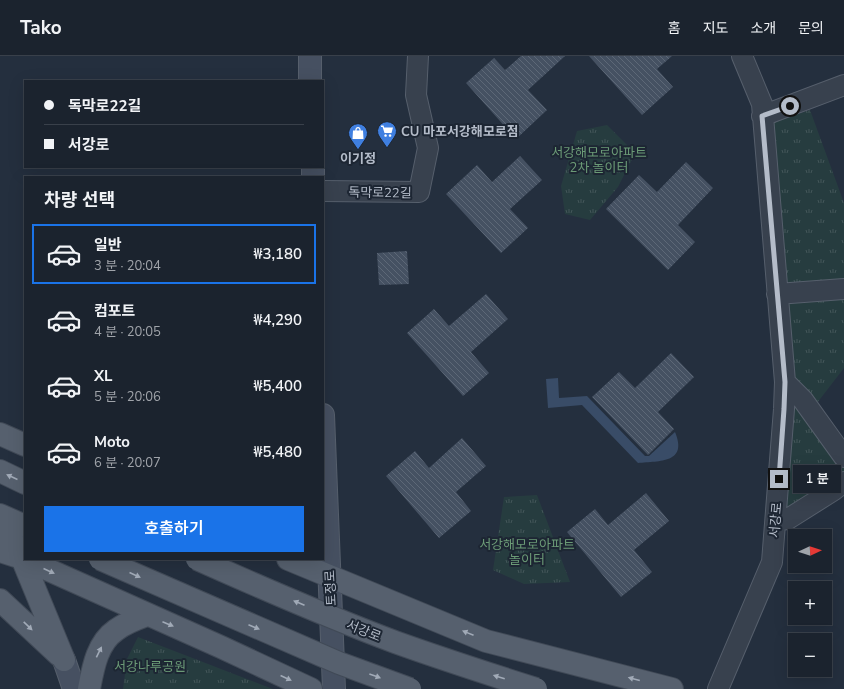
<!DOCTYPE html>
<html lang="ko">
<meta charset="utf-8">
<style>
:root{--surface:#1b232e;--page:#242b36;--text:#f1f3f6;--muted:#a0a4aa;--line:#39404a;--accent:#1a73e8}
body{margin:0;font-family:"Nunito Sans","Noto Sans KR",sans-serif;background:var(--page);color:var(--text);height:100vh;display:flex;flex-direction:column;font-size:15px;white-space:nowrap}
*{box-sizing:border-box;margin:0}
p{font-size:13px;color:var(--muted)}
.icon{flex:none;width:22px;height:22px;fill:none;stroke:currentColor;stroke-width:2;stroke-linecap:round;stroke-linejoin:round}
.map{position:relative;flex:1;overflow:hidden}
.drawer{position:absolute;left:24px;top:120px;width:300px;height:384px;display:flex;flex-direction:column;background:var(--surface);border-radius:0px;box-shadow:0 4px 16px #0002,0 0 0 1px var(--line)}
.drawer>*{flex:none}
.banner{position:absolute;left:24px;top:24px;width:300px;height:88px;border-radius:0px;box-shadow:0 4px 16px #0002,0 0 0 1px var(--line);display:grid;align-content:center;height:88px;padding:0 20px;background:var(--surface)}
.needle{width:26px;rotate:86deg}
.tools{position:absolute;left:788px;top:473px;display:grid;gap:8px}
.tools a{display:grid;place-items:center;width:44px;height:44px;border-radius:0px;background:var(--surface);box-shadow:0 4px 16px #0002,0 0 0 1px var(--line);font-size:20px}
.end{position:absolute;width:18px;height:18px;margin:-9px;border:5px solid #b4bcc9;background:#111;box-shadow:0 0 0 2px #111}
.from{border-radius:50%}
.bubble{position:absolute;height:28px;border-radius:0px;background:var(--surface);box-shadow:0 4px 16px #0002,0 0 0 1px var(--line);font-size:13px;font-weight:600;line-height:28px;text-align:center}
.banner b{display:flex;align-items:center;gap:14px;height:38px;font-size:15px}
.banner b+b{border-top:1px solid var(--line)}
.banner i{width:10px;height:10px;background:var(--text)}
ul{padding:0;list-style:none}
li{display:flex;align-items:center;gap:12px;height:60px;margin:0 8px 6px;padding:0 12px;border:2px solid transparent;border-radius:0px}
li div{flex:1}
li b{display:block;font-size:15px}
li em{font-style:normal;font-weight:600}
li.current{border-color:var(--accent)}
li>.icon{width:36px;height:36px;stroke-width:1.5}
h2{padding:0 20px;font-size:18px;line-height:48px}
.primary-button{display:flex;gap:8px;margin-top:auto;padding:8px 20px}
.primary-button a{flex:1;height:46px;border-radius:0px;background:var(--accent);color:#fff;font-size:16px;font-weight:600;line-height:46px;text-align:center}
header{display:flex;align-items:center;gap:24px;box-sizing:border-box;height:56px;padding:0 20px;background:var(--surface);border-bottom:1px solid var(--line)}
header strong{font-size:19px}
nav{display:flex;gap:22px;margin-inline-start:auto;font-size:14px}
.map>svg:first-child{display:block}
</style>
<header>
<strong>Tako</strong>
<nav><a>홈</a><a>지도</a><a>소개</a><a>문의</a></nav>
</header>
<div class="map">
<svg width="844" height="633" viewBox="0 0 844 633">
<defs>
<pattern id="park-tufts" width="24" height="20" patternUnits="userSpaceOnUse"><rect width="24" height="20" fill="#263c3f"/><path d="M3 7l-1-3M5 7V3M7 7l1-3M15 17l-1-3M17 17v-4M19 17l1-3" fill="none" stroke="#435659"/></pattern>
<pattern id="building-back-hatch" width="6" height="6" patternUnits="userSpaceOnUse"><rect width="6" height="6" fill="#455162"/><path d="M-1 5l2 2M0 0l6 6M5-1l2 2" fill="none" stroke="#5d6877"/></pattern>
</defs>
<rect width="100%" height="100%" fill="#242f3e"/>
<!-- park -->
<path fill="url(#park-tufts)" d="M 810,54 L 844,147 L 844,224 L 784,229 L 772,67 Z
M 607,69 L 635,97 L 618,131 L 590,164 L 565,158 L 561,130 L 577,75 Z
M 844,241 L 844,312 L 817,347 L 792,325 L 785,245 Z
M 790,337 L 844,409 L 844,418 L 781,460 Z
M 537,439 L 570,526 L 524,528 L 493,514 L 504,441 Z
M 138,581 L 273,633 L 123,633 L 127,603 Z"/>
<!-- water -->
<path fill="#394c67" d="M 558,322 L 559,342 L 587,340 L 645,400 L 649,400 L 675,376 C 688,407 660,405 638,407 L 582,349 L 548,352 L 546,323 Z"/>
<!-- building -->
<path fill="url(#building-back-hatch)" d="M 521,0 L 565,0 L 528,34 L 547,54 L 516,83 L 466,27 L 494,2 L 505,14 Z
M 589,0 L 672,0 L 657,13 L 673,31 L 642,59 Z
M 520,100 L 542,124 L 510,153 L 528,172 L 501,197 L 446,138 L 477,109 L 492,126 Z
M 686,106 L 713,132 L 678,169 L 695,186 L 668,214 L 606,153 L 639,119 L 657,136 Z
M 407,195 L 409,228 L 379,229 L 377,197 Z
M 486,238 L 508,263 L 471,296 L 489,317 L 463,340 L 407,277 L 434,253 L 449,270 Z
M 671,297 L 694,321 L 658,356 L 674,373 L 648,399 L 592,341 L 619,316 L 635,332 Z
M 462,382 L 486,410 L 456,436 L 471,455 L 439,482 L 386,420 L 415,395 L 429,412 Z
M 646,437 L 669,465 L 634,494 L 652,516 L 621,541 L 567,476 L 595,453 L 608,469 Z"/>
<g fill="none" stroke-linecap="round" stroke-linejoin="round">
<defs>
<path id="street" d="M 762,60 L 844,29
M 323,135 L 419,136 L 428,92 L 416,39 L 418,0
M 777,238 L 844,233
M 785,326 L 803,344 L 844,401
M 776,465 L 788,463 L 834,434 L 844,426
M 718,633 L 772,506 L 784,353 L 785,326 L 762,48 L 742,0"/>
<path id="secondary" d="M 310,0 L 310,25
M 313,111 L 313,121
M 323,359 L 334,633
M 64,604 L 74,633"/>
<path id="primary" d="M 0,378 L 25,389
M 0,415 L 25,427
M 0,459 L 25,470
M 0,463 L 22,502 L 64,604
M 0,495 L 22,502 L 221,591 L 311,633
M 288,503 L 486,585 L 672,633
M 0,544 L 59,599
M 89,633 C 93,612 97,587 116,574 C 125,567 136,563 147,559"/>
</defs>
<!-- street casing -->
<use href="#street" stroke="#565f6c" stroke-width="22"/>
<!-- secondary casing -->
<use href="#secondary" stroke="#565f6c" stroke-width="24"/>
<!-- primary casing -->
<use href="#primary" stroke="#414a57" stroke-width="24"/>
<!-- street -->
<use href="#street" stroke="#38414e" stroke-width="20"/>
<!-- secondary -->
<use href="#secondary" stroke="#465061" stroke-width="22"/>
<!-- primary -->
<use href="#primary" stroke="#56606e" stroke-width="22"/>
<defs>
<path id="primary-bridge" d="M 100,503 L 339,607 L 410,633
M 197,503 C 262,532 328,561 395,586 C 442,603 489,618 536,633"/>
</defs>
<!-- primary-bridge casing -->
<use href="#primary-bridge" stroke="#414a57" stroke-width="24" stroke-linecap="butt"/>
<!-- primary-bridge -->
<use href="#primary-bridge" stroke="#56606e" stroke-width="22"/>
</g>
<!-- one-way arrows -->
<defs><path id="oneway-solid" d="M-6-.8H1V-3.2L6.5 0L1 3.2V.8H-6Z"/></defs>
<g fill="#a1aab7">
<use href="#oneway-solid" transform="translate(12 421) rotate(-156)"/>
<use href="#oneway-solid" transform="translate(49 515) rotate(24)"/>
<use href="#oneway-solid" transform="translate(135 519) rotate(24)"/>
<use href="#oneway-solid" transform="translate(299 547) rotate(-157)"/>
<use href="#oneway-solid" transform="translate(168 568) rotate(23)"/>
<use href="#oneway-solid" transform="translate(28 570) rotate(44)"/>
<use href="#oneway-solid" transform="translate(254 571) rotate(23)"/>
<use href="#oneway-solid" transform="translate(468 577) rotate(-158)"/>
<use href="#oneway-solid" transform="translate(99 596) rotate(-64)"/>
<use href="#oneway-solid" transform="translate(375 620) rotate(20)"/>
<use href="#oneway-solid" transform="translate(499 621) rotate(-163)"/>
<use href="#oneway-solid" transform="translate(286 622) rotate(25)"/>
<use href="#oneway-solid" transform="translate(634 623) rotate(-165)"/>
</g>
<g fill="none" stroke-linecap="round" stroke-linejoin="round">
<!-- route -->
<path stroke="#b4bcc9" stroke-width="5" d="M 779,423 L 784,353 L 785,326 L 762,60 L 790,50"/>
</g>
<!-- icons -->
<defs>
<symbol id="supermarket-pin" viewBox="-11 -11 22 30"><path d="M0 17L-7.5 6A9.5 9.5 0 1 1 7.5 6Z" fill="#3f7fe0" stroke="#1d2633"/><path d="M-6-5.5h2.5l.6 2H6L4.5 2H-2.5L-4.4-4H-6ZM-1.5 3.2a1.3 1.3 0 1 0 .1 0ZM3 3.2a1.3 1.3 0 1 0 .1 0Z" fill="#fff"/></symbol>
<symbol id="shop-pin" viewBox="-11 -11 22 30"><path d="M0 17L-7.5 6A9.5 9.5 0 1 1 7.5 6Z" fill="#3f7fe0" stroke="#1d2633"/><path d="M-5-2.5h2.3a2.7 3.5 0 0 1 5.4 0H5L5.5 6h-11ZM-1.5-2.5h3a1.5 2.3 0 0 0-3 0Z" fill="#fff"/></symbol>
</defs>
<g fill-rule="evenodd">
<use href="#supermarket-pin" x="376" y="64" width="22" height="30"/>
<use href="#shop-pin" x="347" y="66" width="22" height="30"/>
</g>
<g text-anchor="middle" stroke-width="4" stroke-linejoin="round" paint-order="stroke">
<!-- poi labels -->
<g font-size="13" font-weight="bold" fill="#b4bcc9" stroke="#1d2633" text-anchor="start">
<text x="401" y="80">CU 마포서강해모로점</text>
<text x="358" y="107" text-anchor="middle">이기정</text>
</g>
<!-- park labels -->
<g font-size="13" fill="#6b9a76" stroke="#1d2633">
<text x="599" y="101">서강해모로아파트<tspan x="599" dy="15">2차 놀이터</tspan></text>
<text x="527" y="493">서강해모로아파트<tspan x="527" dy="15">놀이터</tspan></text>
<text x="150" y="615">서강나루공원</text>
</g>
<!-- street labels -->
<g font-size="13" fill="#b4bcc9" stroke="#1d2633">
<text transform="translate(380 136) rotate(1)" y="5">독막로22길</text>
<text transform="translate(775 464) rotate(-85)" y="5">서강로</text>
<text transform="translate(330 532) rotate(-93)" y="5">토정로</text>
<text transform="translate(364 574) rotate(22)" y="5">서강로</text>
</g>
</g>
</svg>
<div class="tools">
<a><svg class="needle" viewBox="-14 -14 28 28"><path d="M0-13l5 13h-10z" fill="#e53935"/><path d="M0 13l5-13h-10z" fill="#a0a4aa"/></svg></a>
<a>+</a>
<a>−</a>
</div>
<i class="end from" style="left:790px;top:50px"></i>
<i class="end" style="left:779px;top:423px"></i>
<div class="bubble" style="left:793px;top:409px;width:48px">1 분</div>
<div class="banner">
<b><i class="from"></i>독막로22길</b>
<b><i></i>서강로</b>
</div>
<section class="drawer">
<h2>차량 선택</h2>
<ul>
<li class="current"><svg class="icon" aria-label="car" viewBox="0 0 24 24"><path d="M5 17H2v-5l4-1 3-4h7l3 4 3 1v5h-3M9 17h6M6 11h13"/><circle cx="7" cy="17" r="2"/><circle cx="17" cy="17" r="2"/></svg><div><b>일반</b><p>3 분 · 20:04</p></div><em>₩3,180</em></li>
<li><svg class="icon" aria-label="car" viewBox="0 0 24 24"><path d="M5 17H2v-5l4-1 3-4h7l3 4 3 1v5h-3M9 17h6M6 11h13"/><circle cx="7" cy="17" r="2"/><circle cx="17" cy="17" r="2"/></svg><div><b>컴포트</b><p>4 분 · 20:05</p></div><em>₩4,290</em></li>
<li><svg class="icon" aria-label="car" viewBox="0 0 24 24"><path d="M5 17H2v-5l4-1 3-4h7l3 4 3 1v5h-3M9 17h6M6 11h13"/><circle cx="7" cy="17" r="2"/><circle cx="17" cy="17" r="2"/></svg><div><b>XL</b><p>5 분 · 20:06</p></div><em>₩5,400</em></li>
<li><svg class="icon" aria-label="car" viewBox="0 0 24 24"><path d="M5 17H2v-5l4-1 3-4h7l3 4 3 1v5h-3M9 17h6M6 11h13"/><circle cx="7" cy="17" r="2"/><circle cx="17" cy="17" r="2"/></svg><div><b>Moto</b><p>6 분 · 20:07</p></div><em>₩5,480</em></li>
</ul>
<div class="primary-button"><a>호출하기</a></div>
</section>
</div>
